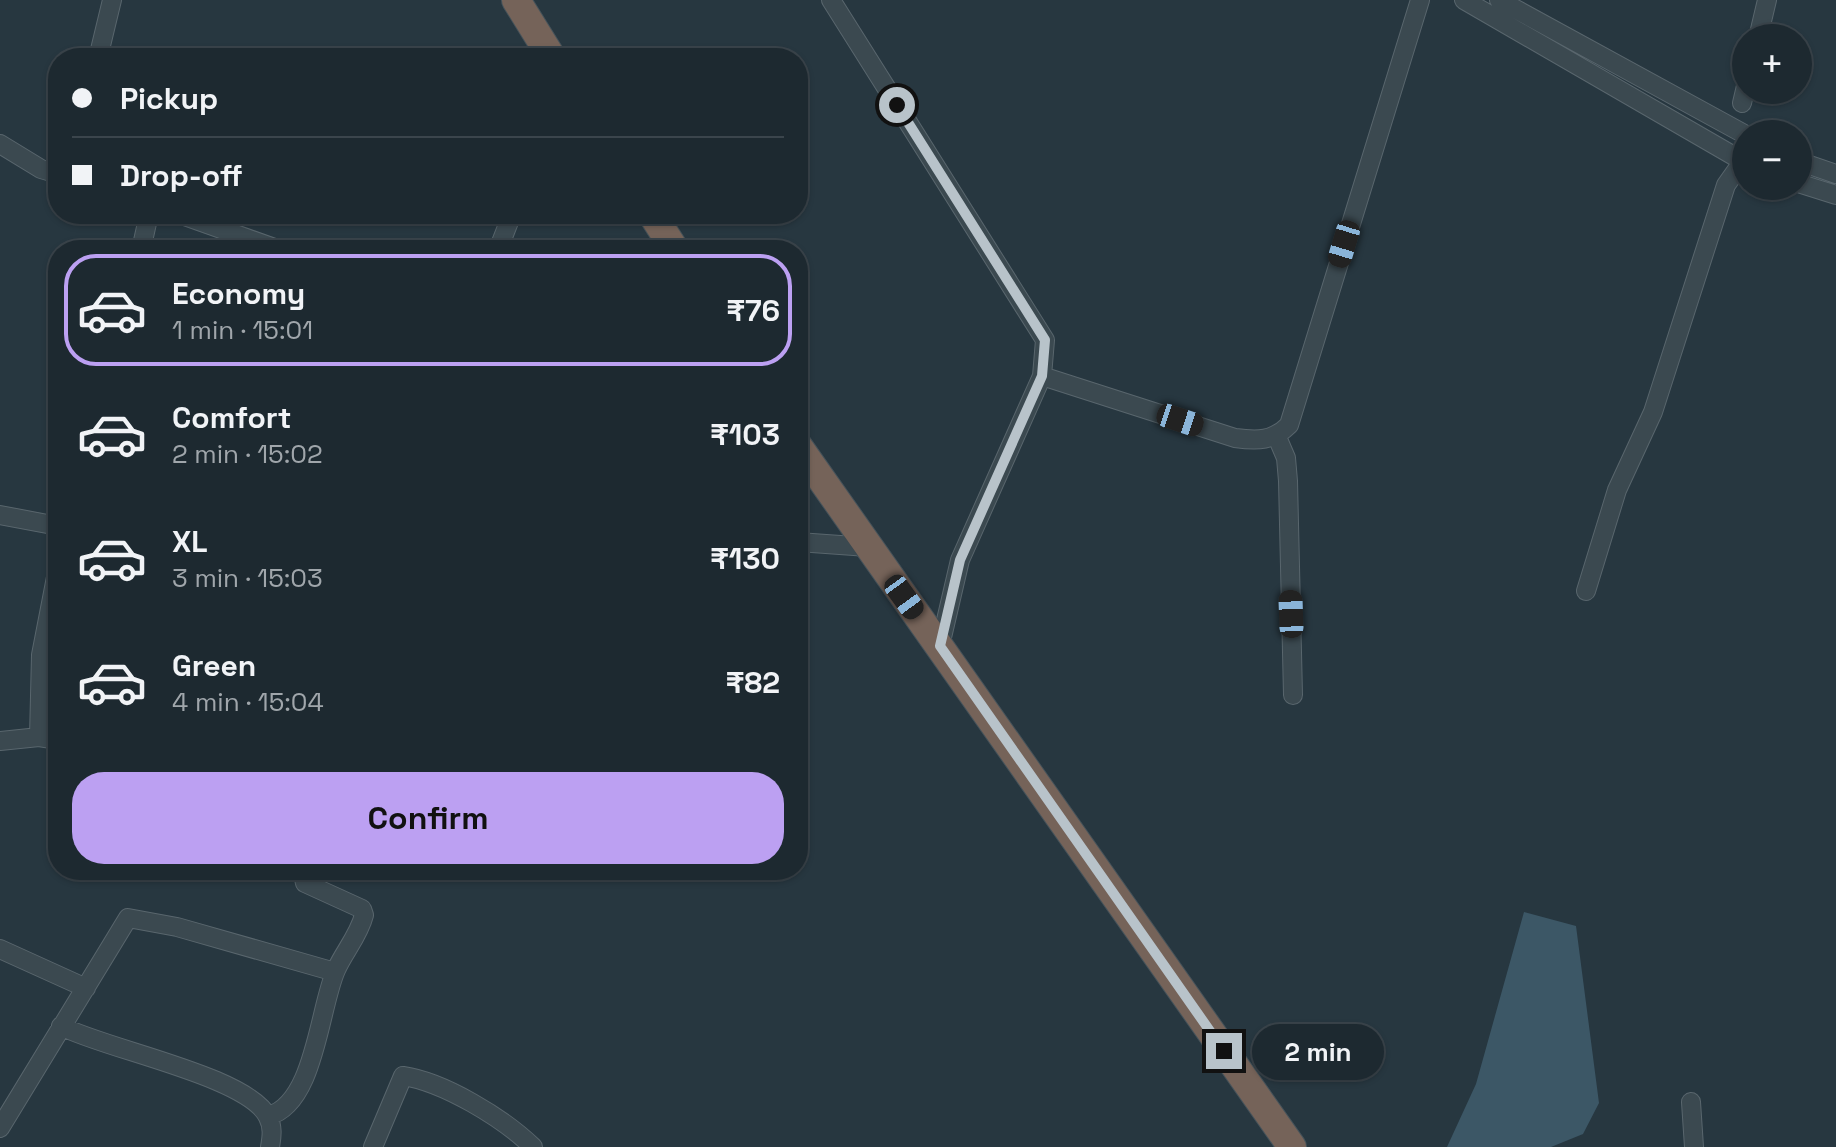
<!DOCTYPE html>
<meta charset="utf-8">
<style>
:root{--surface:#1d2930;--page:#2a353c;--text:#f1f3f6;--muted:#a0a6ab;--line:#3b454c;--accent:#bca0f2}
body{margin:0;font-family:"Space Grotesk",sans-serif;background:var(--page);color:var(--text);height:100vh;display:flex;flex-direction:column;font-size:30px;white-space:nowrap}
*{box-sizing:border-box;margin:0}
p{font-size:26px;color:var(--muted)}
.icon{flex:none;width:44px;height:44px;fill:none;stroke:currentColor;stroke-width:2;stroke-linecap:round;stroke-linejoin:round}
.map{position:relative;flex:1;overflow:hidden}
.panel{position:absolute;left:48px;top:240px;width:760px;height:640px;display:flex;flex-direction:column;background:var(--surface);border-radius:32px;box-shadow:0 2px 6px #0004,0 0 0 2px var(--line)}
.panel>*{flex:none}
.guide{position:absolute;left:48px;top:48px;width:760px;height:176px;border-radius:32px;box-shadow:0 2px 6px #0004,0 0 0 2px var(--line);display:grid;align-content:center;height:176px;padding:0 24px;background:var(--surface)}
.controls{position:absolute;left:1732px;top:24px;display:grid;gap:16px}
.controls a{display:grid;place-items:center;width:80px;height:80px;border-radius:50%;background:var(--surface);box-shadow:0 2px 6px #0004,0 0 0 2px var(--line);font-size:40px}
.end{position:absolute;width:36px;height:36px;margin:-18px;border:10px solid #b8c3ca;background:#111;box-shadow:0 0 0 4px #111}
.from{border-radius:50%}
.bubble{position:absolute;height:56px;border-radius:28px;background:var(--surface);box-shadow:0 2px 6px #0004,0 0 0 2px var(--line);font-size:26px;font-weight:600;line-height:56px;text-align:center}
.car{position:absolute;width:24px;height:48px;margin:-24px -12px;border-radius:10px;box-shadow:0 0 6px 2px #0007;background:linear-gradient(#222 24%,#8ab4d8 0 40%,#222 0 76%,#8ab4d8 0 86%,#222 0)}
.guide b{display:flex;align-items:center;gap:28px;height:76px;font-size:30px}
.guide b+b{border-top:2px solid var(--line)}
.guide i{width:20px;height:20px;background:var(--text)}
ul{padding:14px 0 0;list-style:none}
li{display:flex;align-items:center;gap:24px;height:112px;margin:0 16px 12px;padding:0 8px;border:4px solid transparent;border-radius:32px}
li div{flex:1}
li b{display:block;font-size:30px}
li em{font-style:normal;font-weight:600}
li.selected{border-color:var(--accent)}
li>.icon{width:72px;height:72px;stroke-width:1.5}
.primary-button{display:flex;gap:16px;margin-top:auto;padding:16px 24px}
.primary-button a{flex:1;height:92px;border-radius:32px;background:var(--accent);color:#111;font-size:32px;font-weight:600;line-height:92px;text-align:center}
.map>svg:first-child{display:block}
</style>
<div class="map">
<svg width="1836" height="1147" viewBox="0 0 1836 1147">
<rect width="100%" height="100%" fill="#273740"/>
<!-- water -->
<path fill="#3c5766" d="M 1524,912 L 1576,926 L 1599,1103 L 1583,1134 L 1551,1147 L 1447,1147 L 1476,1084 Z"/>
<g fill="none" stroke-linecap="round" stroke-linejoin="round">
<defs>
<path id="minor" d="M 831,0 L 1045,340 L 1042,376
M 1464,0 L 1746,163
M 1499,0 L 1746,135
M 1758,38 L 1767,0
M 98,58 L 112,0
M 1742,103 L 1746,86
M 0,144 L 41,169 L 58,174
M 1798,161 L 1836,174
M 1798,183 L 1836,195
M 179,214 L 280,250
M 141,250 L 149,214
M 498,250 L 512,214
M 1277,437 L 1286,458 L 1288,481 L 1293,695
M 0,515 L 58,526
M 798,542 L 868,547
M 1586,591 L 1617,490 L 1653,412 L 1726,185 L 1743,161
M 940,646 L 960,560 L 1042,376 L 1235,438 C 1258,441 1273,441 1289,425 L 1420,0
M 39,737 L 41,655 L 58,567
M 0,741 L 39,737 L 58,740
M 0,949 L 86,988
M 61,1026 C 104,1049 248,1076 268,1117 C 273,1127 272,1136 270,1147
M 1691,1102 L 1694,1147
M 268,1116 C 315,1104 319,1008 336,970 C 344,952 359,935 364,915 L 362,909 L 305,883 L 302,870
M 0,1128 L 128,918 L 177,927 L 335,972
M 373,1147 L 403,1076 C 444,1082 503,1118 533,1147"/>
<path id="highway" d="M 516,0 L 552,58
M 652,214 L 675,250
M 798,446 L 1292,1147"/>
</defs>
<!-- minor casing -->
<use href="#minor" stroke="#59666d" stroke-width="20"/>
<!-- highway casing -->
<use href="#highway" stroke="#46535a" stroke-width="30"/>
<!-- minor -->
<use href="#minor" stroke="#3b4950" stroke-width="18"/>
<!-- highway -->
<use href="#highway" stroke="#756359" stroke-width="28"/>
</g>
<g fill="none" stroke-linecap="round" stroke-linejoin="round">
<!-- route -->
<path stroke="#b8c3ca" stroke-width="10" d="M 897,105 L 1045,340 L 1042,376 L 960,560 L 940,646 L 1224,1051"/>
</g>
</svg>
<div class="controls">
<a>+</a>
<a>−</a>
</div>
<i class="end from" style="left:897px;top:105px"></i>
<i class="end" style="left:1224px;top:1051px"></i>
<div class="bubble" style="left:1252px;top:1024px;width:132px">2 min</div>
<i class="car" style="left:1344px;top:244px;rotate:197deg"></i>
<i class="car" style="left:1180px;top:420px;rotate:108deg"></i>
<i class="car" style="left:904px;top:597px;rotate:144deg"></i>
<i class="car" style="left:1291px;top:614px;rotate:358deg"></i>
<div class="guide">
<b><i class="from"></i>Pickup</b>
<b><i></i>Drop-off</b>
</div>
<section class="panel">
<ul>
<li class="selected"><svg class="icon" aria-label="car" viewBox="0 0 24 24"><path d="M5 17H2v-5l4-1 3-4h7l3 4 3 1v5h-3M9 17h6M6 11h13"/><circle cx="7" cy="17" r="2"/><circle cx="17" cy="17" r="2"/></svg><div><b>Economy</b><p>1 min · 15:01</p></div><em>₹76</em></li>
<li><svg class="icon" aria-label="car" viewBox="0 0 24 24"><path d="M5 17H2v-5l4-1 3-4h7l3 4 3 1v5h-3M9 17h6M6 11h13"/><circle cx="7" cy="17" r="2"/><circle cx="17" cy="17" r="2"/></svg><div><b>Comfort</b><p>2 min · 15:02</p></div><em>₹103</em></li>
<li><svg class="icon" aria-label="car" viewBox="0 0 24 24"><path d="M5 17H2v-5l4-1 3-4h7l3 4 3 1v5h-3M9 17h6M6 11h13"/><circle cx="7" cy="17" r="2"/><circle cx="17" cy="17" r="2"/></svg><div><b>XL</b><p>3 min · 15:03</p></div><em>₹130</em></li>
<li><svg class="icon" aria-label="car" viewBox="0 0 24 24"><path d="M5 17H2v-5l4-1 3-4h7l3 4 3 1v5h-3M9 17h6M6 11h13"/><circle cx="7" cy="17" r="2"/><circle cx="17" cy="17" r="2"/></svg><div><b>Green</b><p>4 min · 15:04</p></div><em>₹82</em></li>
</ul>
<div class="primary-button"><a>Confirm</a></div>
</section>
</div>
